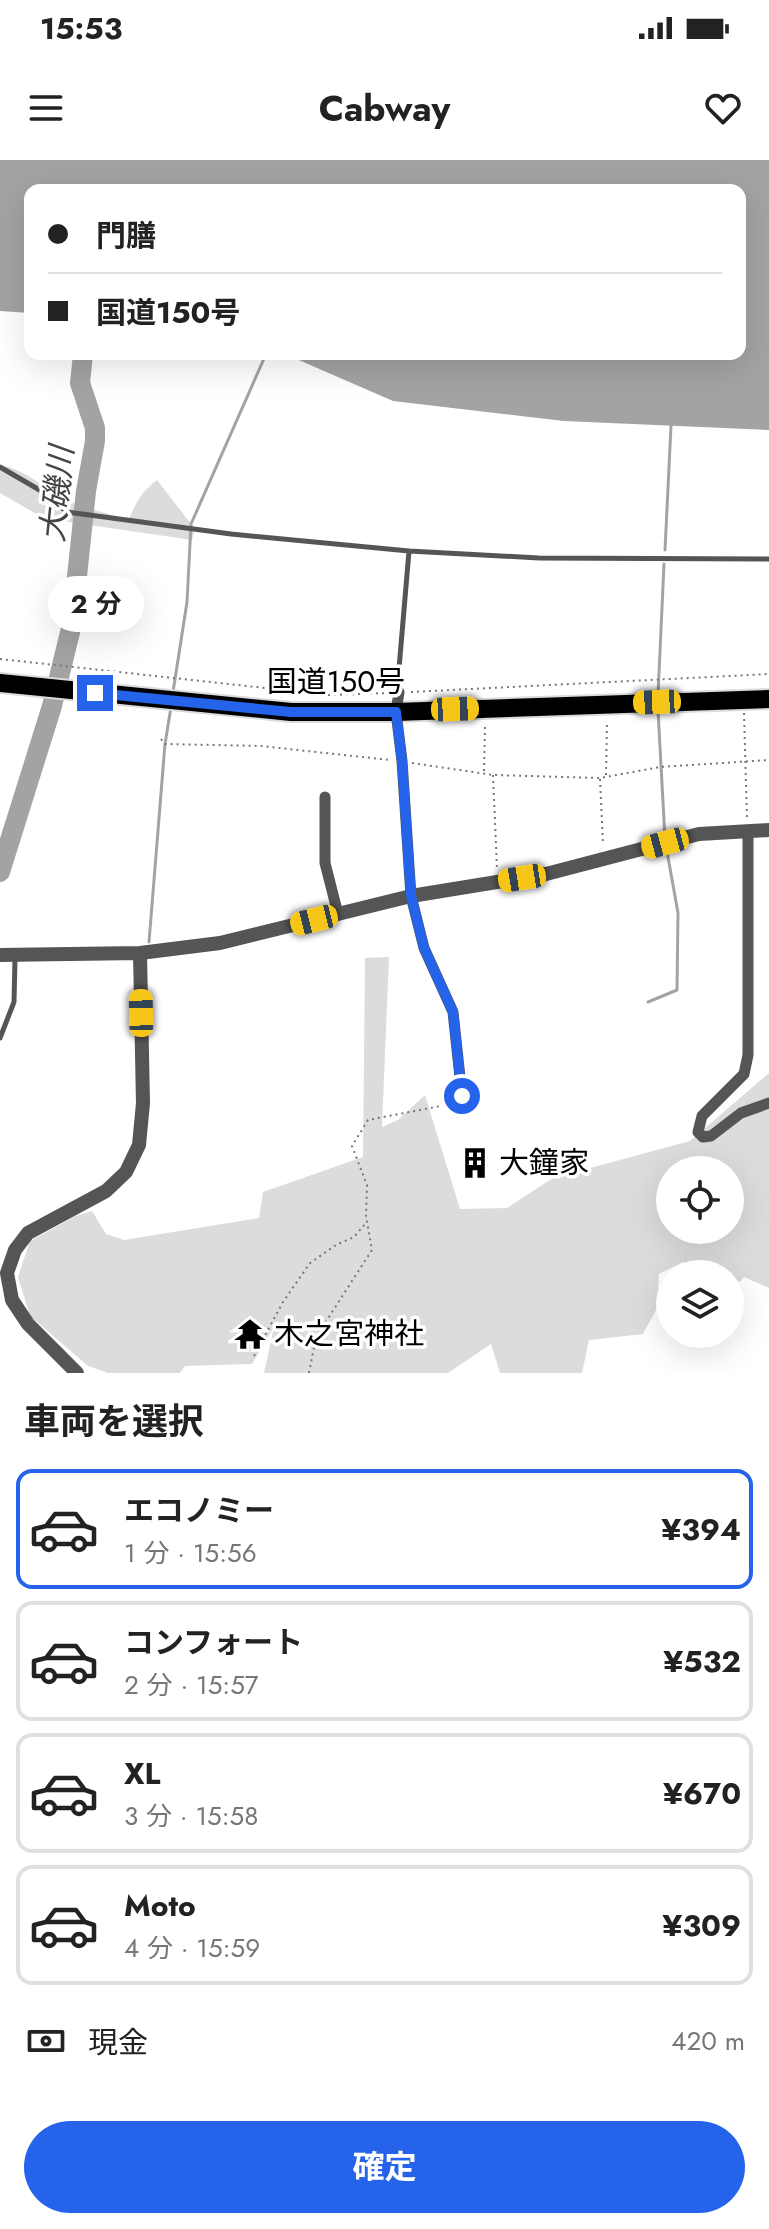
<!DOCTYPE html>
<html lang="ja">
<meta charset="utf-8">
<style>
:root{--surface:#fff;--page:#f2f2f2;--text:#222;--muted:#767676;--line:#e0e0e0;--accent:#2563eb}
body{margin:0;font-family:Jost,"Noto Sans JP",sans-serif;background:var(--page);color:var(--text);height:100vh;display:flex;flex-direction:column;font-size:30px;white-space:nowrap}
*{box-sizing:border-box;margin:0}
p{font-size:26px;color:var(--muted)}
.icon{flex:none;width:44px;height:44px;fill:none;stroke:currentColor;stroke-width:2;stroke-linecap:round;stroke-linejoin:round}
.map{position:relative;height:1213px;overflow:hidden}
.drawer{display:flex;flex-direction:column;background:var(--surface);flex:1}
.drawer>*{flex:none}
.guide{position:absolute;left:24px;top:24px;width:722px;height:176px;border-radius:16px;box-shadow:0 8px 32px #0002;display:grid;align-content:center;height:176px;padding:0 24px;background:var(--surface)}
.tools{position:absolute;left:656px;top:996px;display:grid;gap:16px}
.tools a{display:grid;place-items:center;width:88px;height:88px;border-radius:50%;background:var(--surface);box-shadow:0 8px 32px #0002;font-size:40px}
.end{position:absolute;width:36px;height:36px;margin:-18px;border:10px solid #2563eb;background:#fff;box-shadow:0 0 0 4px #fff}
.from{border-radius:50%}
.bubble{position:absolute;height:56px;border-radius:28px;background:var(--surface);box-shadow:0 8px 32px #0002;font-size:26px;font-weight:700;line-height:56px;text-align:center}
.car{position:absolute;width:24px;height:48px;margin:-24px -12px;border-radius:10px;box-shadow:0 0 6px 2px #0007;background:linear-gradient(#f5c518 24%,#345 0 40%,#f5c518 0 76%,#345 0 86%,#f5c518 0)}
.guide b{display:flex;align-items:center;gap:28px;height:76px;font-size:30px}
.guide b+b{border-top:2px solid var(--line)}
.guide i{width:20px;height:20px;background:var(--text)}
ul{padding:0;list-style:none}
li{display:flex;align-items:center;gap:24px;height:120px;margin:0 16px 12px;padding:0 8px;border:4px solid var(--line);border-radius:16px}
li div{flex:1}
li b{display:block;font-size:30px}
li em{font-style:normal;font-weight:700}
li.selected{border-color:var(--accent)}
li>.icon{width:72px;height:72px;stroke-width:1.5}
h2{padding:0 24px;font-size:36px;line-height:96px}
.pay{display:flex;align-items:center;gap:20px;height:88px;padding:0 24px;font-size:30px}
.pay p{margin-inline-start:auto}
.button{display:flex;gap:16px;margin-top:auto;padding:16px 24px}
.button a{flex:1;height:92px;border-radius:48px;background:var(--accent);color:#fff;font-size:32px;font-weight:700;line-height:92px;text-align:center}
.status{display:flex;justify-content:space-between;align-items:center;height:56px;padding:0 40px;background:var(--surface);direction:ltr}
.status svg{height:22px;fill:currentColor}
header{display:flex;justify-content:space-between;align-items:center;height:104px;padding:0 24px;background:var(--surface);font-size:36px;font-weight:700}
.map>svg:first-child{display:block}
</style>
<div class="status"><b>15:53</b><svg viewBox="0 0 49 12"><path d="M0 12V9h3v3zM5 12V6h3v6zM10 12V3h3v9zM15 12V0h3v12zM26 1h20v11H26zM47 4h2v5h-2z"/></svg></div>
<header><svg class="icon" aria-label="menu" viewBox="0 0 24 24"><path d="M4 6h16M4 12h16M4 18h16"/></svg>Cabway<svg class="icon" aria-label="heart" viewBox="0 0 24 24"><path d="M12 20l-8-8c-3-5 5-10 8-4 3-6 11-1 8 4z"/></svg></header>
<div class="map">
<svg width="769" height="1213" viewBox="0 0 769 1213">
<rect width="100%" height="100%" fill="#fff"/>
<!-- green -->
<path fill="#dcdcdc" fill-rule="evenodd" d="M 0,305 C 29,310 47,332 73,343 C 91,350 110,353 128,361 C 136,343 141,332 157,320 L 195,369 L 192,380 L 55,360 L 52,363 L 0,333 Z
M 389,797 L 382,967 L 398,960 L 425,935 L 460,1049 L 507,1048 L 553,1018 L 690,981 L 769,913 L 769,1128 L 744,1117 L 740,1122 L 730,1118 L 730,1114 L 718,1114 L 683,1102 L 659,1114 L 657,1148 L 643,1174 L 589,1180 L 582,1213 L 500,1213 L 491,1184 L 448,1213 L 264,1213 L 274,1167 L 252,1204 L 185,1206 L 180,1213 L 108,1213 L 88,1206 L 30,1156 L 18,1117 L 30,1081 L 76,1056 L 92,1051 L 106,1074 L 124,1080 L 259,1058 L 263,1032 L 363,997 L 365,798 ZM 670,1010 L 730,1010 L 730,1070 L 670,1070 Z"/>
<!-- water -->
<path fill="#a3a3a3" d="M 0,0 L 769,0 L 769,270 L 564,261 L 393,241 L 285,194 L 740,194 L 740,30 L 30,30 L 30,153 L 0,151 Z"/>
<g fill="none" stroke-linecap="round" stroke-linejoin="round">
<!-- stream -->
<path stroke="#a3a3a3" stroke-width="3" d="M 665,390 L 671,266
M 173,532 L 187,442 L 191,364 L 266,194
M 658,535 L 664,404
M 658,550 L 665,679
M 149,782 L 165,584 L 171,547
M 648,842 L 677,830 L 678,753 L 666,686"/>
<!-- river -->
<path stroke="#a3a3a3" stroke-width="20" d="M 0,712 L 52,546 L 72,464 L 86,331 L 95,281 L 95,268 L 80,223 L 83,194"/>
<defs>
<path id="trunk" d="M 0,523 L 291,552 L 396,552 L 769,539"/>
</defs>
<!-- trunk casing -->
<use href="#trunk" stroke="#dbdbdb" stroke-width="22"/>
<!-- path -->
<path stroke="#777" stroke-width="2" stroke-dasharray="2 4" stroke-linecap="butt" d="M 0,499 L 329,535 L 388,533
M 411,532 L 769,514
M 744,553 L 747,659
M 161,579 L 165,584 L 261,586 L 390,600
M 412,603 L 493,615 L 600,618 L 660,607 L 769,600
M 484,611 L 485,566
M 493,615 L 497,709
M 606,615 L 607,561
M 600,619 L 603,684
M 254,1196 L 283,1142 L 310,1103 L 336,1085 L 354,1077 L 366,1063
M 309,1213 L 316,1177 L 372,1090 L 366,1056 L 367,1025 L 352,986 L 368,960 L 451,944"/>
<!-- service -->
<path stroke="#555" stroke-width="5" d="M 0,307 L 43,332 L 67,352 L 231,374 L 409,391 L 397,532
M 409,391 L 539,398 L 769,399
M 0,878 L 14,842 L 15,798"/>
<!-- minor -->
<path stroke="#555" stroke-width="11" d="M 399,532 L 396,552 L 402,601 L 411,736 L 424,788 L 453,852 L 462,936 L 467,946
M 325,637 L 325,703 L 338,754
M 748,672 L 748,895 L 744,914 L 702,956 L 698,972 L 703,977 L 711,976 L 741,953 L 769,943"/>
<!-- tertiary -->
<path stroke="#555" stroke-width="14" d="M 0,795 L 140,793 L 220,783 L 411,736 L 546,714 L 699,674 L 769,670
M 77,1213 L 28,1164 L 12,1140 L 7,1113 L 15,1090 L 28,1073 L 106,1031 L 126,1012 L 139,985 L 143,943 L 140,793"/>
<!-- trunk -->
<use href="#trunk" stroke="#000" stroke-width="18"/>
</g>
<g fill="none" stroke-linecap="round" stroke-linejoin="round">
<!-- route -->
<path stroke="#2563eb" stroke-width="10" d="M 95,533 L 291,552 L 396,552 L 402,601 L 411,736 L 424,788 L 453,852 L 462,936"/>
</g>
<!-- icons -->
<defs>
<symbol id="building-bare" viewBox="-9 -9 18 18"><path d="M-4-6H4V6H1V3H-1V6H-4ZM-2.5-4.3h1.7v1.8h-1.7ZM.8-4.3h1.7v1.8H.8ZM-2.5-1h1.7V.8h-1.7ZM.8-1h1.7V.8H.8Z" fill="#000" stroke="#fff" stroke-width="2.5" paint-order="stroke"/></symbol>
<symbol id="temple-bare" viewBox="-9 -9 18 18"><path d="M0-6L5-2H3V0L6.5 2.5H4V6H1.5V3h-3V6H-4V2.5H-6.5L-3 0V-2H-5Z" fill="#000" stroke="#fff" stroke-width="2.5" paint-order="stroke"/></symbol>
</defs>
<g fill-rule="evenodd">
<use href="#building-bare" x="453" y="981" width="44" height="44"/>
<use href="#temple-bare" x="228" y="1152" width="44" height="44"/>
</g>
<g text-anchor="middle" stroke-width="7" stroke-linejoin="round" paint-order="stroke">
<!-- street labels -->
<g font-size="30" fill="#000" stroke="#fff">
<text x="336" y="532">国道150号</text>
</g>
<!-- poi labels -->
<g font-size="30" fill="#000" stroke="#fff" text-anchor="start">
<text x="499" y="1013">大鐘家</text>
<text x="274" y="1184">木之宮神社</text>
</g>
<!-- water labels -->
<g font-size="32" font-style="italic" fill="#444" stroke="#fff">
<text transform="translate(57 334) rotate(-84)" y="11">大磯川</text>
</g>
</g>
</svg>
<div class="tools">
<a><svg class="icon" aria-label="locate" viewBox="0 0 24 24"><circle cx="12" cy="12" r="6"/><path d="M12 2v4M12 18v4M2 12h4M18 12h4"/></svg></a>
<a><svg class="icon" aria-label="layers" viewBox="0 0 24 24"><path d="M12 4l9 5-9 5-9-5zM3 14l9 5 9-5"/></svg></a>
</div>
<i class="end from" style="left:462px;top:936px"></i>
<i class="end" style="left:95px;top:533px"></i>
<div class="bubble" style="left:48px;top:416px;width:96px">2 分</div>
<i class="car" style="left:657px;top:542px;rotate:268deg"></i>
<i class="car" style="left:455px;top:549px;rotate:88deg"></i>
<i class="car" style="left:665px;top:683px;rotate:255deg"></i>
<i class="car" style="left:522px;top:718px;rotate:261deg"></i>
<i class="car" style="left:314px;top:760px;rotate:256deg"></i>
<i class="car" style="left:141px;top:853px;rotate:359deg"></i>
<div class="guide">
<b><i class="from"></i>門膳</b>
<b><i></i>国道150号</b>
</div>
</div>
<section class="drawer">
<h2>車両を選択</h2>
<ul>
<li class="selected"><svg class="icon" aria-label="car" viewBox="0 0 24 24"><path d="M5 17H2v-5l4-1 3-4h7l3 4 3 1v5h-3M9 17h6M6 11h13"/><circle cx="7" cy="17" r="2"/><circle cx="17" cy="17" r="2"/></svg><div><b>エコノミー</b><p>1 分 · 15:56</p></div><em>¥394</em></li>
<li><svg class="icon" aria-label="car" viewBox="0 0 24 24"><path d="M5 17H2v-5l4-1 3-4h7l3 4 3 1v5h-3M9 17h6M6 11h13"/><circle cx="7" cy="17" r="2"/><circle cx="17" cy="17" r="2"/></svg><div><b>コンフォート</b><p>2 分 · 15:57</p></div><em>¥532</em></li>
<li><svg class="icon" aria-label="car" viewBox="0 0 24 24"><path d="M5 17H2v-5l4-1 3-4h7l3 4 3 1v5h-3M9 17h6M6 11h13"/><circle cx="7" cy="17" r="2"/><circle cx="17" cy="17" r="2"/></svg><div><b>XL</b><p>3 分 · 15:58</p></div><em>¥670</em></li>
<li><svg class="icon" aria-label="car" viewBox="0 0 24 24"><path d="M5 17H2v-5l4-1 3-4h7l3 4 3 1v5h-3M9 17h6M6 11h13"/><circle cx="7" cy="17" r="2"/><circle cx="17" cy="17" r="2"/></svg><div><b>Moto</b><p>4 分 · 15:59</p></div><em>¥309</em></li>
</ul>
<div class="pay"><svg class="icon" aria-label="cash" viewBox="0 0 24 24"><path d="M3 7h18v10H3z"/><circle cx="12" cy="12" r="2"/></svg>現金<p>420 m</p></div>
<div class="button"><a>確定</a></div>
</section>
